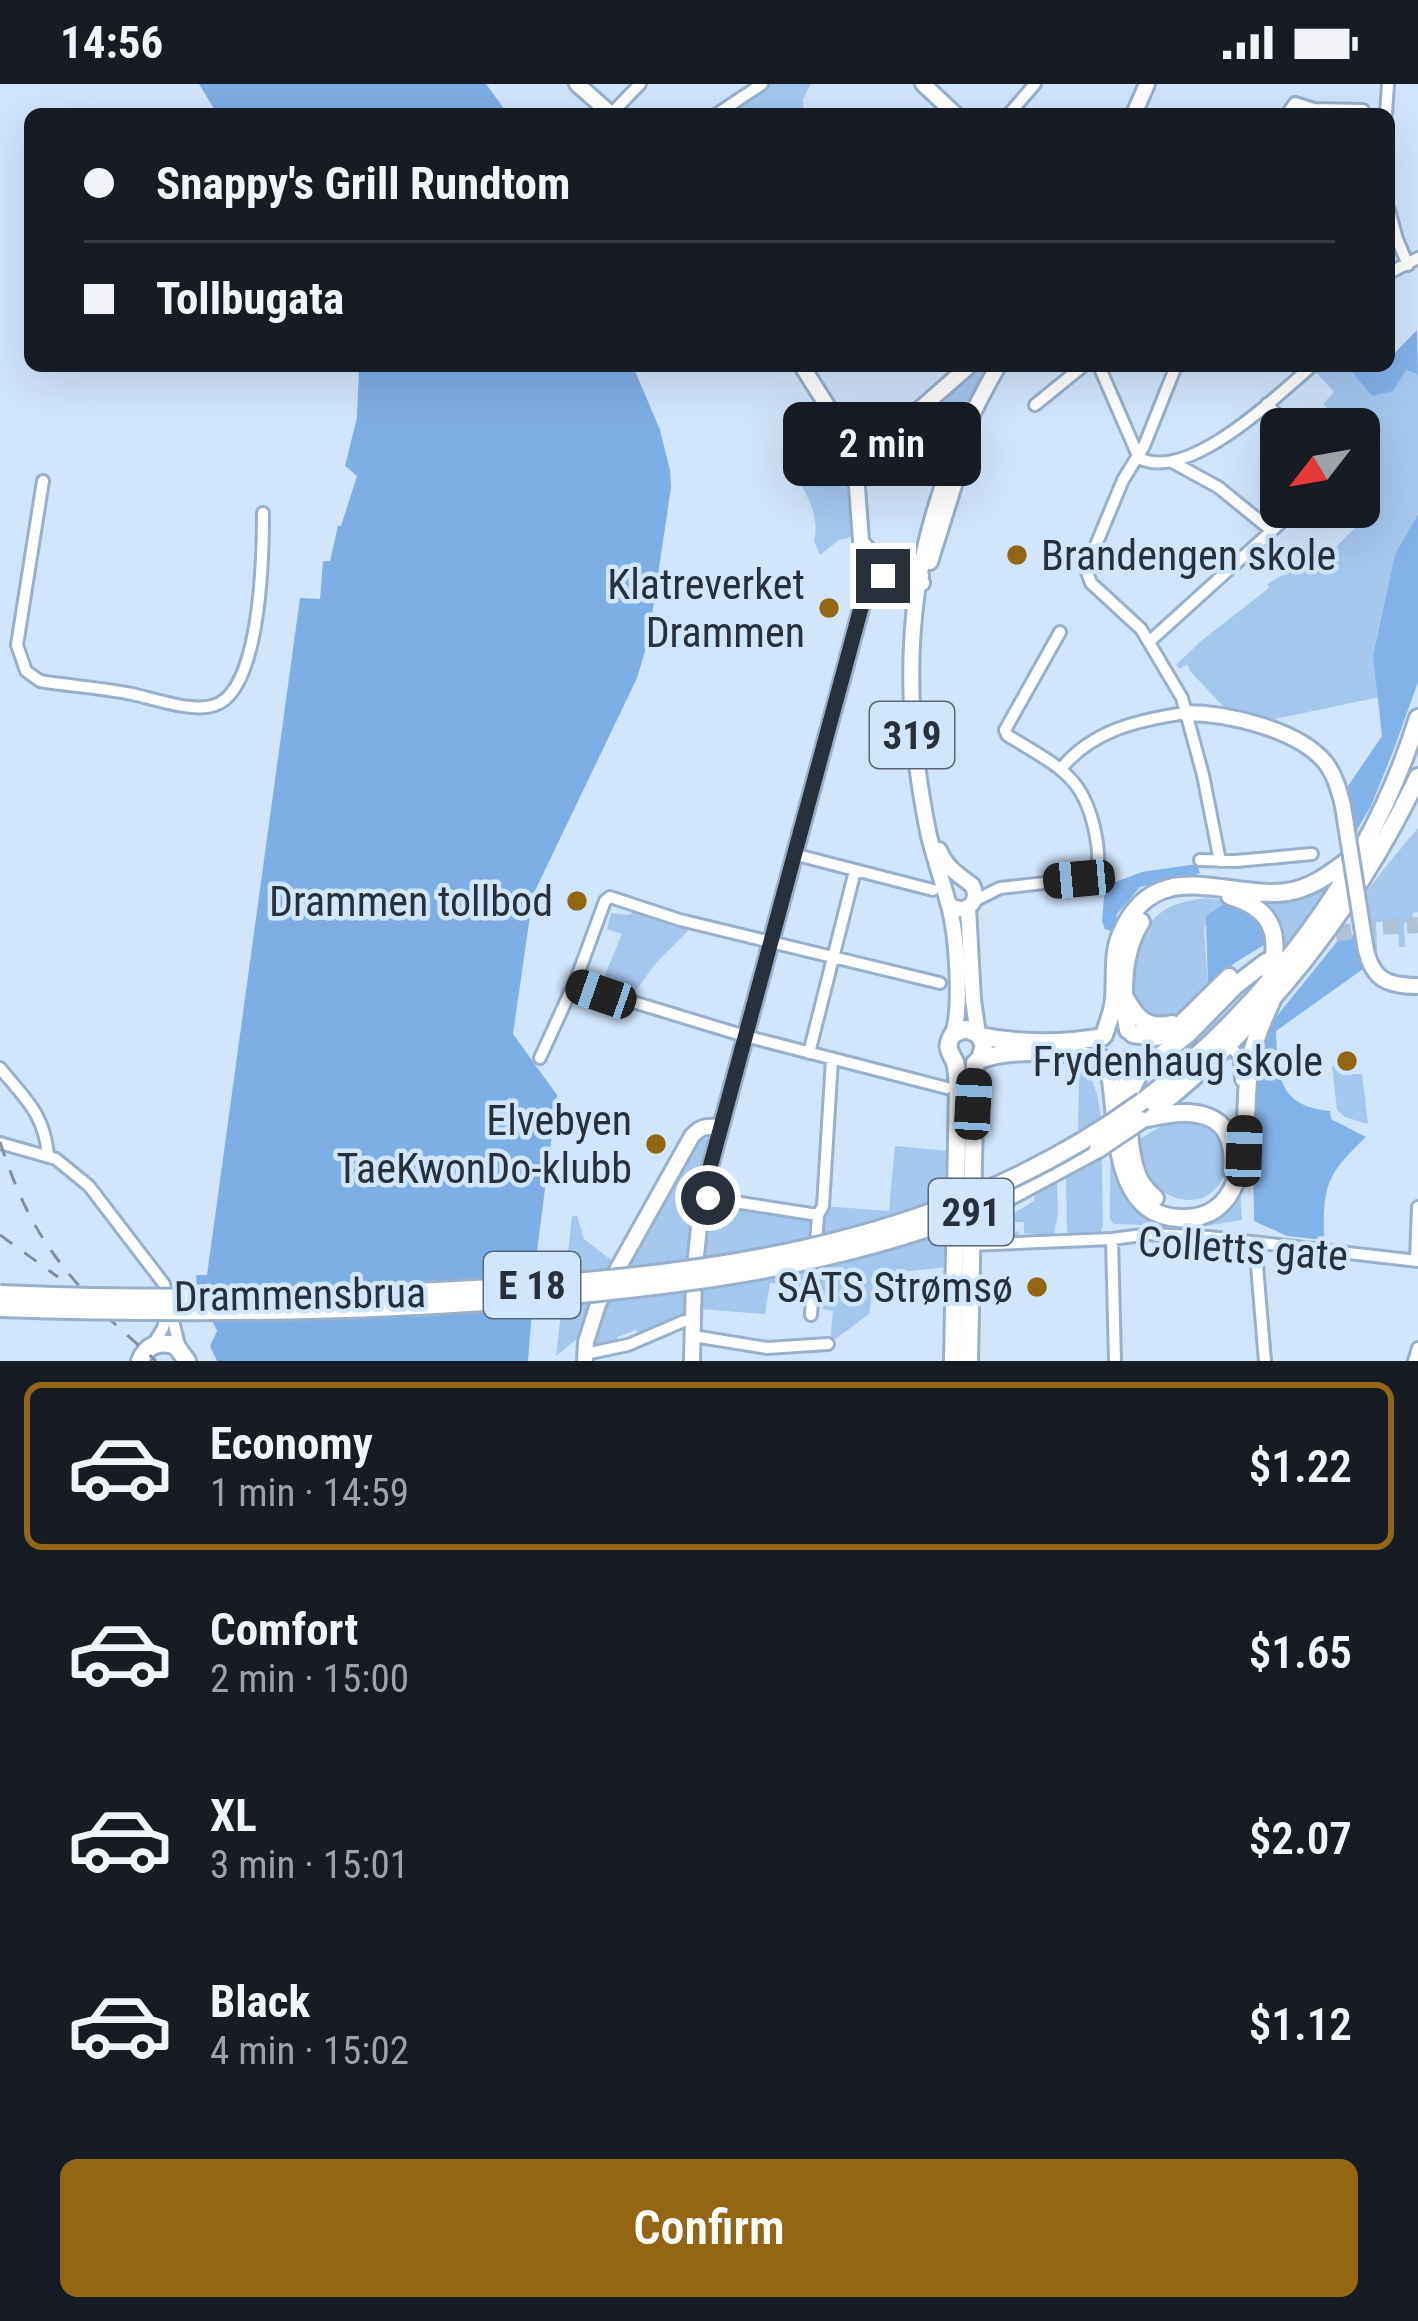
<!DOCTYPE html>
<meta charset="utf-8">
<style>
:root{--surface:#171b24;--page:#242831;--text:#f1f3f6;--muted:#9ea1a6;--line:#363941;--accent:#946613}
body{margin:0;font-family:"Roboto Condensed",sans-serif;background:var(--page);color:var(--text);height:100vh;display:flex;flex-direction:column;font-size:45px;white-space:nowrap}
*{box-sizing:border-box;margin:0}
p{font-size:39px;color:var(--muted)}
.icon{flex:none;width:66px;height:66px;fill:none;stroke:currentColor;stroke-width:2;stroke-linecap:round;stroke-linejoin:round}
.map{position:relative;height:1277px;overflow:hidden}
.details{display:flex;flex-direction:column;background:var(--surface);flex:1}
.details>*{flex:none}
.top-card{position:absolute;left:24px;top:24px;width:1371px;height:264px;border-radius:18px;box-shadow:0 12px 48px #0002;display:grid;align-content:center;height:264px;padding:0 60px;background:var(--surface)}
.needle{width:78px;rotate:239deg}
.buttons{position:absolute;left:1260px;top:324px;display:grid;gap:24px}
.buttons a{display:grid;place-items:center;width:120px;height:120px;border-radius:18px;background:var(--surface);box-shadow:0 12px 48px #0002;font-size:60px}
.end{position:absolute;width:54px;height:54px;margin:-27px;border:15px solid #27303b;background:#fff;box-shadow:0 0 0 6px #fff}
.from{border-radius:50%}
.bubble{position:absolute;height:84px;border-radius:18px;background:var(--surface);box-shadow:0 12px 48px #0002;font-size:39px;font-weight:600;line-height:84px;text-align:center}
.car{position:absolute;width:36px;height:72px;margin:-36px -18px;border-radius:15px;box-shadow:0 0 9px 3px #0007;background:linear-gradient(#222 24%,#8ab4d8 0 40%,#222 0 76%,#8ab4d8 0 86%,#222 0)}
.top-card b{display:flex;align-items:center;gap:42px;height:114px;font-size:45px}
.top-card b+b{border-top:3px solid var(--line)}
.top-card i{width:30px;height:30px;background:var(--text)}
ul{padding:21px 0 0;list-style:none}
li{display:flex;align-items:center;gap:36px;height:168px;margin:0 24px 18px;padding:0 36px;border:6px solid transparent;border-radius:18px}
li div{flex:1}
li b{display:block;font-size:45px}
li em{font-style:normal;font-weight:600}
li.on{border-color:var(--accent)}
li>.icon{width:108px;height:108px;stroke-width:1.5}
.primary-button{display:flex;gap:24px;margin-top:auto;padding:24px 60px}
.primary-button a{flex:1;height:138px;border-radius:18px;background:var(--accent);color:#fff;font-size:48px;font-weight:600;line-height:138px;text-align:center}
.status{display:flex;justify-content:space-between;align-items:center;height:84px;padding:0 60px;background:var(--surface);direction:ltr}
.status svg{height:33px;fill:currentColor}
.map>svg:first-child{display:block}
</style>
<div class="status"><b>14:56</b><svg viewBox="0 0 49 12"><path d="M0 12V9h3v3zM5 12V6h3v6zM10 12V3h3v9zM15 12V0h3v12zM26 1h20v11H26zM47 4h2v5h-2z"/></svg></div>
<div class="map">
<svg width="1418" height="1277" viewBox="0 0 1418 1277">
<rect width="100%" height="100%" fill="#d1e5fb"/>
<!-- green -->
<path fill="#a5c7ee" d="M 770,0 L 811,0 L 803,15 L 804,30 L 725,30 Z
M 977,282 L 991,282 L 980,301 L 939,397 L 937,396 L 936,376 L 899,368 L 895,354 Z
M 1316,282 L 1347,282 L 1372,312 L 1406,286 L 1418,291 L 1418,430 L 1395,470 L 1373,570 L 1380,613 L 1265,637 L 1223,622 L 1190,587 L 1187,580 L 1180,585 L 1176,581 L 1201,557 L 1269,504 L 1267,500 L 1292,486 L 1321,461 L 1334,465 L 1364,435 L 1379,406 L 1359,384 L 1359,377 L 1379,357 L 1350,326 L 1339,336 L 1323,320 L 1334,308 L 1313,285 Z
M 829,337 C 849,374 849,412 851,453 L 839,456 L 820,471 L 814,457 C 821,433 806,410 795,389 L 826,381 L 813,346 Z
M 1418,744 L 1418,828 L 1413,829 L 1412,838 L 1404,839 L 1405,863 L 1399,863 L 1398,837 L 1376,838 L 1377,866 L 1375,873 L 1364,812 C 1381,787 1399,767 1418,744 Z
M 1334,795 L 1285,864 L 1272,831 L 1255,812 Z
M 1205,814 L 1223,816 L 1224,820 L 1204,844 L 1208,902 C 1189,920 1175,938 1147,933 C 1122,902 1131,844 1168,824 C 1179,818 1193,816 1205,814 Z
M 641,824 L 680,838 L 688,847 L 656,879 L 634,909 L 616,915 L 599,905 L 622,850 L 607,845 L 611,829 L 628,831 Z
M 1083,974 L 1097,1010 L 1101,1034 L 1103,1143 L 1099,1152 L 1073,1152 L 1067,1147 L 1066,1089 L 1077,1087 L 1079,1000 L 1079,989 L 1068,980 Z
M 1348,980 L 1351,990 L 1362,990 L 1368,1040 L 1345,1033 L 1337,1026 L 1332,982 Z
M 1100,983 L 1105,990 L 1117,1079 L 1177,1141 C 1205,1141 1230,1130 1240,1105 L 1242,1136 L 1199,1143 L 1114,1140 L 1110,1135 C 1109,1090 1116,1024 1094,984 Z
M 1175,1034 C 1184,1035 1195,1035 1204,1038 C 1232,1050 1234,1095 1208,1111 C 1189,1123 1159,1112 1149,1093 C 1142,1082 1140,1068 1138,1056 Z
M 702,1051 L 709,1057 L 693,1116 L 690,1157 L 690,1230 L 640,1254 L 636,1246 L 617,1253 L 619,1261 L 591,1267 L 602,1221 L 696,1057 Z
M 895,1062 L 949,1067 L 947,1183 L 875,1191 L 869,1230 L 830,1259 L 833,1227 L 823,1225 L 823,1206 L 770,1199 L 765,1230 L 699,1225 L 705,1117 L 818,1131 L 823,1122 L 889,1127 Z
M 1057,1096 L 1058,1130 L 1054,1150 L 1035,1152 L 1034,1150 L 1024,1149 L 1024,1138 L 1015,1138 L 1015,1147 L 1019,1148 L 1019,1153 L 993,1152 L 980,1144 L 978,1117 C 1003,1139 1007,1133 1034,1117 L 1035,1107 Z
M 572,1132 L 577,1132 L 584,1155 L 615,1179 L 584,1249 L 556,1272 Z"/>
<!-- forest -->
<path fill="#81b2ea" d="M 1417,246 L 1418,291 L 1406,286 L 1393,307 L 1372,312 L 1347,282 L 1389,282 L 1389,275 Z
M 1418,430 L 1418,598 L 1394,665 L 1371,722 L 1355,749 L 1346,705 L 1382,652 L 1373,571 L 1395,470 Z
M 1197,780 L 1200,789 L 1195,791 L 1140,803 L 1117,830 L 1114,844 L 1111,847 L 1105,845 L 1102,837 L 1105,802 L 1142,788 Z
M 1223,816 L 1261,837 L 1269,858 L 1236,878 L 1208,902 L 1206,832 L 1224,820 Z
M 1358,850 L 1363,885 L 1276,947 C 1278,993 1278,1022 1330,1027 L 1331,1035 L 1366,1053 C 1326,1091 1323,1101 1324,1156 L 1287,1152 L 1254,1137 L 1253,1058 L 1258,966 L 1272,938 L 1340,854 Z"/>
<!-- water -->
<path fill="#7eaee6" d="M 199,0 L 486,0 L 508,30 L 217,30 Z
M 359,282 L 633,282 L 660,346 L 670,386 L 671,404 L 648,557 L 637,594 L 533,811 L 513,950 L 557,1011 L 536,1175 L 528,1277 L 217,1277 L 210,1262 L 217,1247 L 197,1204 L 196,1191 L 207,1191 L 300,514 L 320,515 L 323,477 L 330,477 L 338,442 L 341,442 L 357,392 L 345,382 L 357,333 Z"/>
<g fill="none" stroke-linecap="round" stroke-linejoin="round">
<!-- highway-tunnel -->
<path stroke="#afc1d5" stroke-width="16" stroke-dasharray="16 8" stroke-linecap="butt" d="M 1312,854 L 1376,843 L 1418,841"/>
<defs>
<path id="minor" d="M 611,30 L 640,0
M 717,30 L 762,0
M 1009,30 L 1035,0
M 1287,30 L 1295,19 L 1314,25 L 1363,26
M 1386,30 L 1388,0
M 1389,126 L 1397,155 L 1408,181
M 1389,189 L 1418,174
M 1099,282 L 1139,374
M 1176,282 L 1144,362 L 1123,396 L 1086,485 L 1091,499 L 1141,545 L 1182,614 L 1203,691 L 1220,777
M 1267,320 L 1290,345
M 1035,321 L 1083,282
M 1359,369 L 1364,364
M 1139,374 C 1189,399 1275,313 1312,282
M 1174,379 L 1218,403 L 1271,446
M 43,397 L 17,561 L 26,587 L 40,597 C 70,602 102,604 132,610 C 155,615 193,629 215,621 C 261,606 263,470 263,429
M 1150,557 L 1298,423
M 1061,685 C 1092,646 1139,636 1185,629
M 793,770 L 933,806
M 1200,776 L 1236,777 L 1312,770
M 974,817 L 1000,804 L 1088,794 C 1100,784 1099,775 1097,759 C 1087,692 1060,684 1007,651 L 1005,646 L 1060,548
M 574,900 L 745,952 L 947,1004
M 1230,961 L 1240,974 L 1241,996
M 809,969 L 855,787
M 540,974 L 577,893 L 605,817 L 610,813 L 680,836 L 940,899
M 0,984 C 25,1015 44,1029 48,1071
M 0,1059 L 56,1075 L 89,1102 L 164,1200 L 180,1265
M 702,1113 L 818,1131
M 1112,1155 L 1115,1277
M 970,1161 L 1112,1155 L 1150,1150 L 1209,1153 L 1418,1177
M 1416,1177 L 1418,1123
M 1257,1182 L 1265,1277
M 811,1231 L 818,1131 L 823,1122 L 832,975
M 693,1252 L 767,1264 L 828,1260
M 152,1262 L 163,1244 L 168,1225
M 585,1270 L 628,1261 L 684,1237 L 694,1237
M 1414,1277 L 1418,1264"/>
<path id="major" d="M 577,0 L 611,30
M 923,0 L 955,30
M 1134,30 L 1147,0
M 855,376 L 871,368 L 969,282
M 864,461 L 881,479 L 919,488 L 921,492
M 864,475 L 883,492 L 916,502 L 922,499
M 930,478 L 961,379
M 1185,629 C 1227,629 1297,645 1325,678 C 1335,691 1339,706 1343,722
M 939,766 C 947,784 957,790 972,801 C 981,818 966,832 949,821
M 968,824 L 973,916 L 978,950
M 1365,861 C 1371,894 1385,902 1418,902
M 953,950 C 962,923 957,851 949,822 C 943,799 935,776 929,752 C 893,579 909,436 998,282
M 585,1277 L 586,1258 L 598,1220 L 692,1052 C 701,1042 708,1042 720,1043
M 692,1277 L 694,1192 L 702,1113 L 865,510 L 855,376 L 843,347 L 802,282"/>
<path id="highway" d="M 1230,812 C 1274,825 1281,851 1270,894
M 1126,915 C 1137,935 1148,946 1172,940
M 1128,946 C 1121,912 1122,867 1141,838
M 1133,950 L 1156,953 L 1173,948 L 1229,893
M 1104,951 C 1108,939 1113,927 1114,915 C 1116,893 1112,870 1121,850 C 1155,769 1228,816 1287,808 C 1314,804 1332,788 1353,773
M 980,952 C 1018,960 1064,960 1102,953
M 977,977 C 1009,963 1070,968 1104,975
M 1108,979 C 1120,1027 1106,1130 1178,1134 C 1260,1139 1241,1029 1250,978 C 1254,956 1263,936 1272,916
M 1130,979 C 1124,1002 1128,1067 1137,1090 C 1140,1100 1147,1107 1155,1114
M 1130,1008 L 1141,986 L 1187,951 L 1236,901 L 1266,878
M 1143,1017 C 1269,919 1370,788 1418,634
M 1148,1034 C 1193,1023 1238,1026 1232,1086
M 1141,1036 C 1261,945 1353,828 1418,693
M 1003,1116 L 1098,1065
M 140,1277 C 146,1261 160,1256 176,1262 L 187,1277
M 953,1277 L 958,1002 C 957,995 957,985 955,978 C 949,966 945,963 953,950 L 966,945 L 978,950 L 984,961 L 980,975
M 969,1277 L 975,979"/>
</defs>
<!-- minor casing -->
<use href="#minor" stroke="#99b0cb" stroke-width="16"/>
<!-- major casing -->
<use href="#major" stroke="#99b0cb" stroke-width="20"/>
<!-- highway casing -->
<use href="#highway" stroke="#99b0cb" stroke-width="22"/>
<!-- minor -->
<use href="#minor" stroke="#fff" stroke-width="10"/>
<!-- major -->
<use href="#major" stroke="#fff" stroke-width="14"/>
<!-- highway -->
<use href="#highway" stroke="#fff" stroke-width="16"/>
<!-- rail -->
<path stroke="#818fa0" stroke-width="3" stroke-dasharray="15 15" stroke-linecap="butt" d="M 0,1058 C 27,1141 53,1177 114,1239
M 0,1151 L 58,1193
M 105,1231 L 156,1277"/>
<defs>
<path id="major-bridge" d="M 1343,722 L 1365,861"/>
<path id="highway-bridge" d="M 1098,1065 L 1141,1036
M 0,1210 C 145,1216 290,1215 436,1207 C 689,1194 932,1170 1143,1017
M 0,1224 C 183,1230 366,1229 549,1213 C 706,1199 857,1178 1003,1116"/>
</defs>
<!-- major-bridge casing -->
<use href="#major-bridge" stroke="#99b0cb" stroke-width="20" stroke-linecap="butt"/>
<!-- highway-bridge casing -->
<use href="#highway-bridge" stroke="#99b0cb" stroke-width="22" stroke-linecap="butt"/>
<!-- major-bridge -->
<use href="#major-bridge" stroke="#fff" stroke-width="14"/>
<!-- highway-bridge -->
<use href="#highway-bridge" stroke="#fff" stroke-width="16"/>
</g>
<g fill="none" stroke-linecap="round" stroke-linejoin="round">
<!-- route -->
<path stroke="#27303b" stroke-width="15" d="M 708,1114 L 702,1113 L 861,524 L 865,510 L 883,492"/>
</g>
<!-- markers -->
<g fill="#946613" stroke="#d1e5fb" stroke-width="4.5">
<circle cx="1017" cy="471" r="12"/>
<circle cx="829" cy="524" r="12"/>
<circle cx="577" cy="817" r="12"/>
<circle cx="1347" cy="977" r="12"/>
<circle cx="656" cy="1060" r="12"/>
<circle cx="1037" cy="1203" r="12"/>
</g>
<g text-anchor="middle" stroke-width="9" stroke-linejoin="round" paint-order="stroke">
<!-- shield labels -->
<g fill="#d1e5fb" stroke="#5a6675" stroke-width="3">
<rect x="870" y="618" width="84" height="66" rx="9"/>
<rect x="929" y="1095" width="84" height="66" rx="9"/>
<rect x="484" y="1168" width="96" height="66" rx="9"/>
</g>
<g font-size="39" font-weight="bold" fill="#27303b">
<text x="912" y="665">319</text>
<text x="971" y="1142">291</text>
<text x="532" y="1215">E 18</text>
</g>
<!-- poi labels -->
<g font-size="42" fill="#27303b" stroke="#d1e5fb" text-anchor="end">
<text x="1041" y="486" text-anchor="start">Brandengen skole</text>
<text x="805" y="515">Klatreverket<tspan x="805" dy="48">Drammen</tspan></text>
<text x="553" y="832">Drammen tollbod</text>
<text x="1323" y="992">Frydenhaug skole</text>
<text x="632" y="1051">Elvebyen<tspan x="632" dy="48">TaeKwonDo-klubb</tspan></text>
<text x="1013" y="1218">SATS Strømsø</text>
</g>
<!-- street labels -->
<g font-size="42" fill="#27303b" stroke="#d1e5fb">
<text transform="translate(1243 1164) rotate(4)" y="15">Colletts gate</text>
<text transform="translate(300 1210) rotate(-1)" y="15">Drammensbrua</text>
</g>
</g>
</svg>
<div class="buttons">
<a><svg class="needle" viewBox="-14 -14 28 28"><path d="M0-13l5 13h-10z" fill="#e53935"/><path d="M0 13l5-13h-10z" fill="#9ea1a6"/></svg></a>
</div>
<i class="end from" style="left:708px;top:1114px"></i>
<i class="end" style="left:883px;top:492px"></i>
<div class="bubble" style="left:783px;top:318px;width:198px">2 min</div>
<i class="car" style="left:1079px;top:795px;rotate:265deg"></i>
<i class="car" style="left:601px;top:910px;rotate:289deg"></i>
<i class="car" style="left:973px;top:1020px;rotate:3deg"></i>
<i class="car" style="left:1244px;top:1067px;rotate:2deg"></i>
<div class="top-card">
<b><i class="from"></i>Snappy's Grill Rundtom</b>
<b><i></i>Tollbugata</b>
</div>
</div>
<section class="details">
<ul>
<li class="on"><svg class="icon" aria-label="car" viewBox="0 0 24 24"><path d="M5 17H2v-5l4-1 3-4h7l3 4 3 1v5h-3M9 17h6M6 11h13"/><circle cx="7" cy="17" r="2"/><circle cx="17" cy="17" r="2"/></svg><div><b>Economy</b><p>1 min · 14:59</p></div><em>$1.22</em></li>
<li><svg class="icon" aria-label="car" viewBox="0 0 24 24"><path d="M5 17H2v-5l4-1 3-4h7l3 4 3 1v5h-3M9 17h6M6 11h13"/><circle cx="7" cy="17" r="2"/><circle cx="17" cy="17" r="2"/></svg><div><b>Comfort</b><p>2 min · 15:00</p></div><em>$1.65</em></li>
<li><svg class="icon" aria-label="car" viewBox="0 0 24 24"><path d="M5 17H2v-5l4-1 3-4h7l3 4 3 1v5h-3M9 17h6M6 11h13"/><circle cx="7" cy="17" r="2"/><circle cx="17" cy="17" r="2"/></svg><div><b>XL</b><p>3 min · 15:01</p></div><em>$2.07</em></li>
<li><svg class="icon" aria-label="car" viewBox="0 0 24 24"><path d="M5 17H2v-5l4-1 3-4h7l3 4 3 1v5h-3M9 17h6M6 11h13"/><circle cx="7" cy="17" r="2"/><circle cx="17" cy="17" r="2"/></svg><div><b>Black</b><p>4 min · 15:02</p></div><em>$1.12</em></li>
</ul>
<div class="primary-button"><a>Confirm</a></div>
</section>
